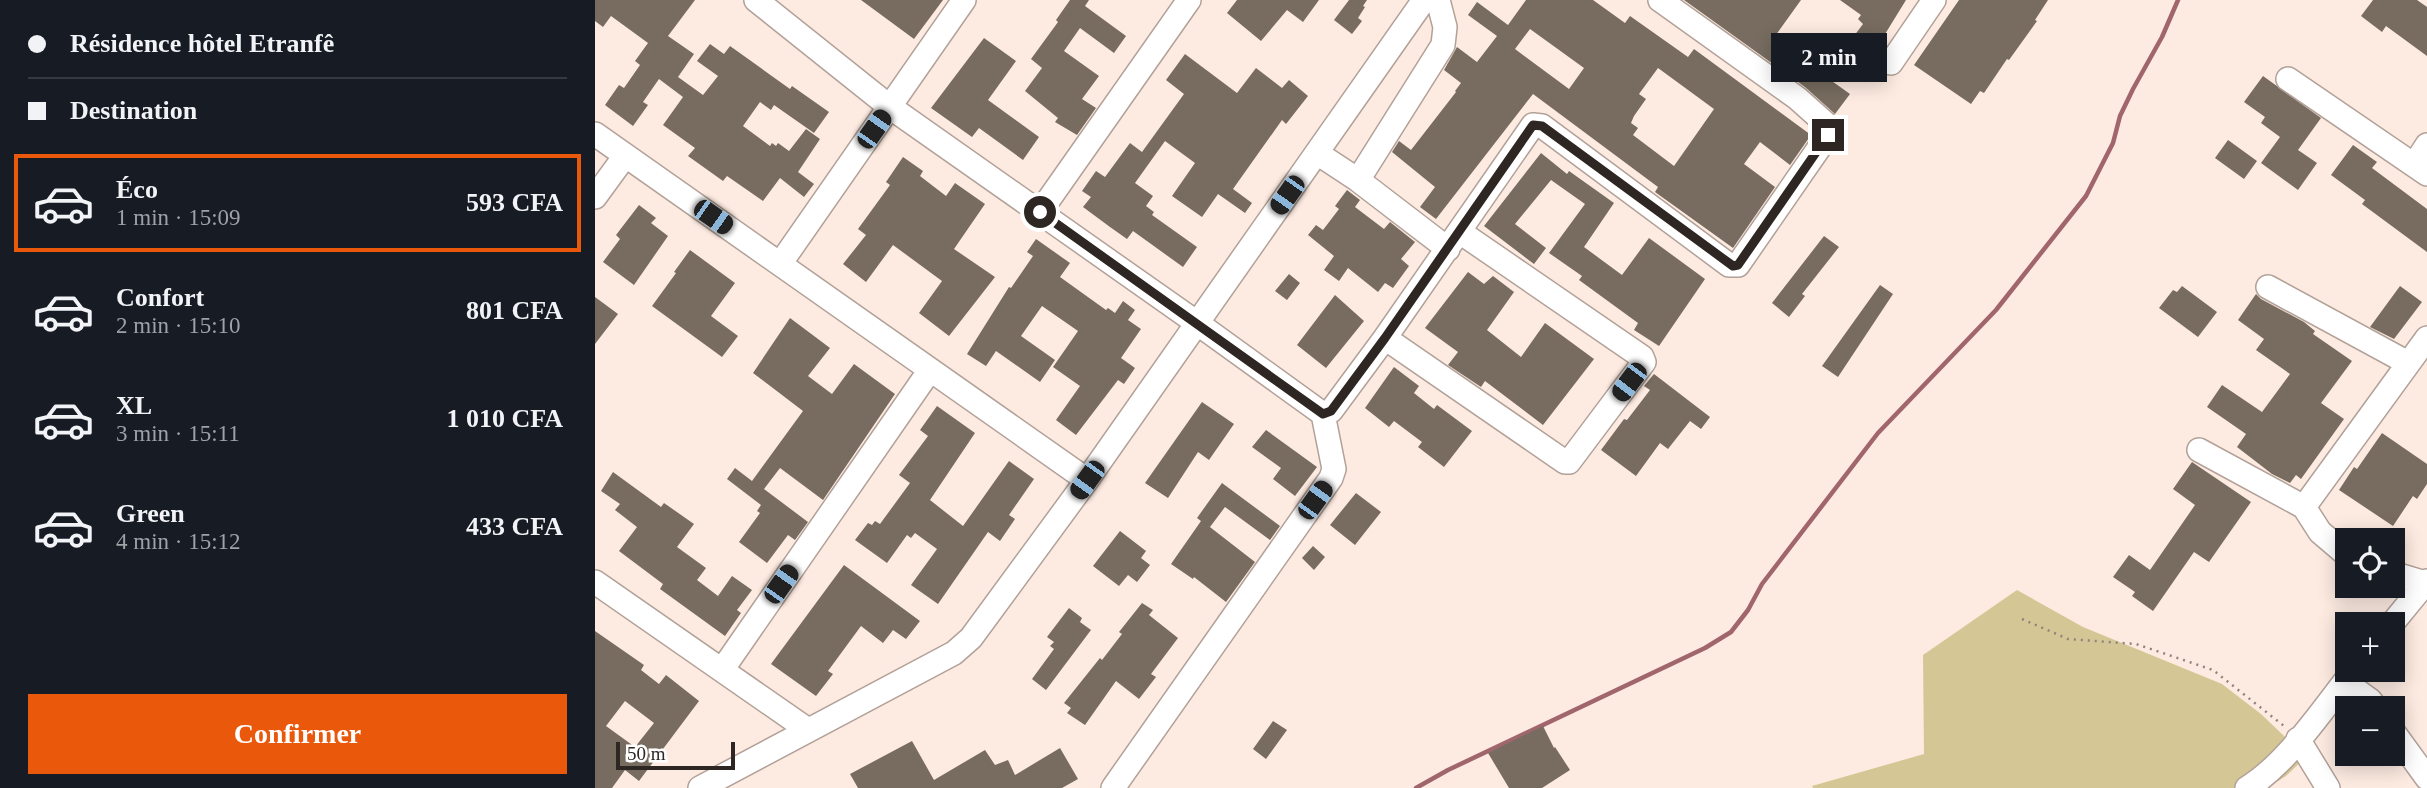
<!DOCTYPE html>
<html lang="fr">
<meta charset="utf-8">
<style>
:root{--surface:#171b24;--page:#242831;--text:#f1f3f6;--muted:#9ea1a6;--line:#363941;--accent:#ea580c}
body{margin:0;font-family:"Times New Roman",serif;background:var(--page);color:var(--text);height:100vh;display:flex;flex-direction:column;font-size:26px;white-space:nowrap}
*{box-sizing:border-box;margin:0}
p{font-size:23px;color:var(--muted)}
.icon{flex:none;width:38px;height:38px;fill:none;stroke:currentColor;stroke-width:2;stroke-linecap:round;stroke-linejoin:round}
.map{position:relative;flex:1;overflow:hidden}
.details{display:flex;flex-direction:column;background:var(--surface);width:595px}
.details>*{flex:none}
.banner{display:grid;align-content:center;height:154px;padding:0 28px;background:var(--surface)}
.controls{position:absolute;left:1740px;top:528px;display:grid;gap:14px}
.controls a{display:grid;place-items:center;width:70px;height:70px;border-radius:0px;background:var(--surface);box-shadow:0 4px 18px #0003;font-size:35px}
.scale{position:absolute;left:21px;bottom:18px;width:119px;box-sizing:border-box;padding-left:7px;border:4px solid #2d2623;border-top:0;font-size:19px;line-height:24px;white-space:nowrap;color:#2d2623;-webkit-text-stroke:5px #fff;paint-order:stroke}
.end{position:absolute;width:32px;height:32px;margin:-16px;border:9px solid #2d2623;background:#fff;box-shadow:0 0 0 4px #fff}
.from{border-radius:50%}
.bubble{position:absolute;height:49px;border-radius:0px;background:var(--surface);box-shadow:0 4px 18px #0003;font-size:23px;font-weight:800;line-height:49px;text-align:center}
.car{position:absolute;width:21px;height:42px;margin:-21px -10px;border-radius:9px;box-shadow:0 0 5px 2px #0007;background:linear-gradient(#222 24%,#8ab4d8 0 40%,#222 0 76%,#8ab4d8 0 86%,#222 0)}
.banner b{display:flex;align-items:center;gap:24px;height:66px;font-size:26px}
.banner b+b{border-top:2px solid var(--line)}
.banner i{width:18px;height:18px;background:var(--text)}
ul{padding:0;list-style:none}
li{display:flex;align-items:center;gap:21px;height:98px;margin:0 14px 10px;padding:0 14px;border:4px solid transparent;border-radius:0px}
li div{flex:1}
li b{display:block;font-size:26px}
li em{font-style:normal;font-weight:800}
li.current{border-color:var(--accent)}
li>.icon{width:63px;height:63px;stroke-width:1.5}
.primary-button{display:flex;gap:14px;margin-top:auto;padding:14px 28px}
.primary-button a{flex:1;height:80px;border-radius:0px;background:var(--accent);color:#fff;font-size:28px;font-weight:800;line-height:80px;text-align:center}
main{display:flex;flex:1;min-height:0}
.map>svg:first-child{display:block}
</style>
<main>
<section class="details">
<div class="banner">
<b><i class="from"></i>Résidence hôtel Etranfê</b>
<b><i></i>Destination</b>
</div>
<ul>
<li class="current"><svg class="icon" aria-label="car" viewBox="0 0 24 24"><path d="M5 17H2v-5l4-1 3-4h7l3 4 3 1v5h-3M9 17h6M6 11h13"/><circle cx="7" cy="17" r="2"/><circle cx="17" cy="17" r="2"/></svg><div><b>Éco</b><p>1 min · 15:09</p></div><em>593 CFA</em></li>
<li><svg class="icon" aria-label="car" viewBox="0 0 24 24"><path d="M5 17H2v-5l4-1 3-4h7l3 4 3 1v5h-3M9 17h6M6 11h13"/><circle cx="7" cy="17" r="2"/><circle cx="17" cy="17" r="2"/></svg><div><b>Confort</b><p>2 min · 15:10</p></div><em>801 CFA</em></li>
<li><svg class="icon" aria-label="car" viewBox="0 0 24 24"><path d="M5 17H2v-5l4-1 3-4h7l3 4 3 1v5h-3M9 17h6M6 11h13"/><circle cx="7" cy="17" r="2"/><circle cx="17" cy="17" r="2"/></svg><div><b>XL</b><p>3 min · 15:11</p></div><em>1 010 CFA</em></li>
<li><svg class="icon" aria-label="car" viewBox="0 0 24 24"><path d="M5 17H2v-5l4-1 3-4h7l3 4 3 1v5h-3M9 17h6M6 11h13"/><circle cx="7" cy="17" r="2"/><circle cx="17" cy="17" r="2"/></svg><div><b>Green</b><p>4 min · 15:12</p></div><em>433 CFA</em></li>
</ul>
<div class="primary-button"><a>Confirmer</a></div>
</section>
<div class="map">
<svg width="1832" height="788" viewBox="0 0 1832 788">
<rect width="100%" height="100%" fill="#fdebe1"/>
<!-- grass -->
<path fill="#d5c795" d="M 1422,590 L 1488,627 L 1627,684 L 1666,714 L 1711,757 L 1691,776 L 1672,788 L 1218,788 L 1217,786 L 1329,754 L 1328,655 Z"/>
<g fill="none" stroke-linecap="round" stroke-linejoin="round">
<!-- stream -->
<path stroke="#a1666c" stroke-width="4.5" d="M 821,788 L 853,770 L 1110,648 L 1136,632 L 1153,610 L 1167,584 L 1283,433 L 1401,310 L 1491,196 L 1518,143 L 1525,116 L 1538,89 L 1567,37 L 1583,0"/>
</g>
<!-- building -->
<path fill="#776c5f" fill-rule="evenodd" d="M 0,0 L 100,0 L 73,36 L 99,54 L 83,77 L 108,95 L 123,76 L 102,61 L 115,44 L 129,54 L 135,46 L 195,89 L 197,86 L 234,112 L 219,133 L 179,105 L 176,110 L 165,102 L 148,126 L 175,146 L 177,143 L 181,146 L 183,143 L 194,151 L 211,129 L 225,139 L 203,172 L 219,184 L 209,197 L 185,178 L 168,201 L 132,176 L 128,181 L 93,156 L 100,148 L 68,125 L 88,97 L 64,79 L 48,102 L 53,105 L 38,126 L 10,105 L 24,85 L 29,88 L 45,65 L 40,61 L 53,43 L 16,16 L 8,27 L 0,21 Z
M 266,0 L 348,0 L 319,39 Z
M 475,0 L 494,0 L 490,6 L 531,36 L 519,53 L 485,28 L 469,51 L 504,76 L 487,99 L 501,108 L 482,135 L 460,122 L 463,118 L 430,91 L 447,68 L 436,59 L 463,22 L 461,20 Z
M 642,0 L 724,0 L 708,22 L 692,10 L 666,41 L 632,13 Z
M 754,0 L 772,0 L 768,6 L 770,7 L 763,18 L 767,21 L 757,34 L 739,20 Z
M 931,0 L 998,0 L 1030,23 L 1035,16 L 1093,57 L 1099,49 L 1216,135 L 1195,165 L 1165,142 L 1149,164 L 1180,187 L 1138,248 L 1060,192 L 1063,187 L 938,94 L 841,219 L 825,207 L 840,187 L 797,152 L 804,141 L 816,150 L 861,92 L 860,91 L 866,83 L 849,70 L 862,47 L 882,62 L 902,36 L 873,15 L 882,2 L 913,25 ZM 935,29 L 989,68 L 974,89 L 920,49 ZM 1063,68 L 1119,109 L 1079,166 L 1038,135 L 1043,128 L 1036,123 L 1039,116 L 1051,99 L 1044,94 Z
M 1089,0 L 1206,0 L 1178,39 L 1255,94 L 1240,114 L 1210,87 Z
M 1245,0 L 1311,0 L 1287,39 L 1269,57 L 1266,57 L 1255,49 L 1256,47 L 1253,44 L 1268,24 L 1263,19 L 1266,15 Z
M 1364,0 L 1453,0 L 1440,20 L 1442,21 L 1414,60 L 1412,59 L 1389,93 L 1385,91 L 1376,104 L 1319,65 Z
M 1778,0 L 1822,0 L 1832,7 L 1832,56 L 1791,26 L 1787,32 L 1766,16 Z
M 389,38 L 421,61 L 393,100 L 444,137 L 428,160 L 384,128 L 377,137 L 336,108 Z
M 590,54 L 642,93 L 661,68 L 687,88 L 694,80 L 713,96 L 691,124 L 687,120 L 638,189 L 657,203 L 650,213 L 623,194 L 607,217 L 577,196 L 600,163 L 570,141 L 540,183 L 558,196 L 551,206 L 559,212 L 557,215 L 602,247 L 588,267 L 538,231 L 532,239 L 515,227 L 488,207 L 496,197 L 487,191 L 501,171 L 510,177 L 535,143 L 547,152 L 589,94 L 571,80 Z
M 1668,76 L 1726,118 L 1703,150 L 1722,163 L 1703,190 L 1666,163 L 1685,137 L 1666,123 L 1670,117 L 1649,102 Z
M 1633,140 L 1662,161 L 1649,179 L 1620,158 Z
M 1758,145 L 1782,162 L 1777,168 L 1832,209 L 1832,252 L 1767,204 L 1770,200 L 1736,175 Z
M 946,153 L 972,174 L 974,171 L 1019,203 L 989,247 L 1027,275 L 1054,238 L 1110,279 L 1064,346 L 1039,330 L 1043,323 L 984,280 L 987,276 L 954,253 L 990,204 L 956,180 L 920,224 L 951,248 L 939,264 L 889,226 Z
M 308,157 L 328,171 L 325,176 L 351,196 L 360,183 L 390,204 L 359,249 L 400,277 L 354,336 L 324,313 L 347,281 L 298,245 L 271,282 L 248,264 L 271,235 L 263,229 L 295,185 L 291,182 Z
M 752,190 L 765,200 L 760,207 L 789,229 L 795,222 L 820,242 L 806,259 L 814,266 L 798,288 L 790,283 L 783,292 L 753,268 L 744,281 L 729,270 L 739,256 L 713,235 L 721,225 L 728,230 L 744,209 L 740,206 Z
M 44,205 L 61,218 L 56,223 L 73,236 L 39,285 L 8,262 L 25,239 L 21,235 Z
M 1229,236 L 1244,247 L 1207,294 L 1210,296 L 1194,317 L 1177,303 Z
M 441,239 L 475,263 L 465,277 L 511,310 L 513,308 L 520,313 L 528,301 L 540,310 L 533,320 L 546,329 L 526,358 L 540,368 L 529,384 L 523,380 L 481,435 L 461,420 L 485,386 L 458,367 L 483,331 L 447,306 L 426,336 L 460,360 L 445,382 L 401,351 L 391,366 L 372,354 L 414,287 L 416,288 L 438,256 L 432,252 Z
M 95,250 L 140,283 L 116,316 L 143,336 L 127,357 L 57,306 L 81,273 L 79,272 Z
M 873,272 L 889,284 L 898,276 L 919,292 L 892,330 L 926,357 L 950,323 L 999,359 L 948,425 L 890,381 L 886,387 L 853,365 L 863,352 L 830,328 Z
M 694,274 L 705,283 L 692,300 L 680,291 Z
M 1285,285 L 1298,294 L 1243,377 L 1227,366 Z
M 1587,286 L 1622,312 L 1603,337 L 1564,308 L 1578,290 L 1582,292 Z
M 1805,286 L 1827,302 L 1799,339 L 1775,327 Z
M 1661,294 L 1666,299 L 1709,322 L 1720,331 L 1718,334 L 1757,361 L 1726,403 L 1749,419 L 1706,479 L 1701,475 L 1695,483 L 1677,474 L 1642,447 L 1651,434 L 1612,407 L 1627,385 L 1667,412 L 1695,374 L 1661,350 L 1669,339 L 1643,320 Z
M 740,295 L 769,321 L 731,368 L 702,345 Z
M 0,297 L 23,314 L 0,344 Z
M 195,318 L 235,348 L 213,376 L 237,394 L 259,364 L 300,394 L 228,500 L 185,468 L 169,489 L 213,522 L 200,540 L 193,535 L 172,563 L 144,542 L 165,513 L 162,511 L 166,505 L 132,479 L 140,468 L 157,481 L 208,411 L 158,373 Z
M 799,367 L 824,386 L 819,393 L 839,409 L 842,405 L 877,431 L 849,467 L 823,447 L 827,442 L 799,421 L 794,427 L 770,408 Z
M 1059,374 L 1115,417 L 1106,429 L 1095,421 L 1073,449 L 1065,443 L 1041,476 L 1006,450 L 1029,419 L 1032,420 L 1055,390 L 1049,386 Z
M 607,402 L 639,424 L 614,460 L 603,452 L 573,498 L 550,483 Z
M 342,406 L 380,433 L 335,500 L 368,526 L 414,461 L 439,479 L 414,515 L 420,519 L 405,541 L 393,532 L 343,604 L 316,585 L 342,549 L 320,533 L 316,538 L 312,535 L 292,563 L 260,540 L 273,523 L 277,525 L 280,521 L 285,524 L 315,483 L 304,475 L 333,436 L 325,430 Z
M 671,430 L 722,467 L 700,496 L 678,479 L 686,468 L 657,447 Z
M 1787,433 L 1832,464 L 1832,484 L 1822,499 L 1818,496 L 1798,526 L 1744,490 L 1759,467 L 1762,469 Z
M 1597,462 L 1656,502 L 1614,562 L 1599,552 L 1558,611 L 1537,596 L 1540,592 L 1518,577 L 1534,555 L 1555,570 L 1600,505 L 1578,489 Z
M 18,472 L 66,507 L 69,503 L 99,524 L 82,547 L 111,568 L 102,580 L 123,596 L 137,576 L 157,590 L 142,610 L 146,613 L 130,636 L 65,589 L 68,584 L 24,551 L 42,527 L 20,510 L 25,504 L 6,491 Z
M 627,483 L 685,526 L 675,540 L 630,507 L 615,527 L 611,524 L 660,562 L 631,602 L 599,577 L 598,579 L 576,564 L 606,521 L 602,518 Z
M 761,493 L 786,512 L 760,545 L 735,525 Z
M 525,531 L 551,551 L 546,558 L 555,565 L 542,582 L 533,575 L 524,586 L 498,566 Z
M 718,546 L 730,557 L 719,570 L 707,558 Z
M 249,565 L 325,621 L 311,639 L 298,630 L 288,643 L 266,626 L 233,671 L 238,674 L 221,696 L 176,664 Z
M 547,603 L 558,610 L 554,615 L 583,638 L 556,674 L 561,677 L 544,699 L 521,681 L 490,725 L 472,713 L 476,708 L 469,703 L 505,658 L 507,660 L 527,634 L 524,632 Z
M 474,608 L 487,618 L 485,622 L 496,630 L 451,690 L 437,679 L 459,649 L 455,646 L 459,642 L 452,637 Z
M 0,631 L 49,665 L 46,670 L 64,684 L 71,675 L 104,701 L 44,781 L 30,770 L 17,788 L 0,788 ZM 30,701 L 59,723 L 40,747 L 11,726 Z
M 678,721 L 692,730 L 671,759 L 658,749 Z
M 948,726 L 959,748 L 960,747 L 975,770 L 947,788 L 914,788 L 893,753 Z
M 317,741 L 339,780 L 390,750 L 400,765 L 413,760 L 420,775 L 465,748 L 483,779 L 467,788 L 263,788 L 255,774 Z"/>
<g fill="none" stroke-linecap="round" stroke-linejoin="round">
<defs>
<path id="minor" d="M 161,0 L 295,107 L 602,323 L 728,414 L 739,469 L 736,478 L 518,788
M 1296,63 L 1339,0
M 1693,79 L 1832,174
M 0,134 L 492,480
M 722,153 L 763,180 L 853,249
M 1819,165 L 1832,145
M 763,180 L 848,45 L 850,27 L 843,0
M 0,197 L 30,156
M 445,212 L 594,0
M 185,264 L 369,0
M 1673,287 L 1813,363
M 790,338 L 970,462 L 974,462 L 1049,362 L 1047,357 L 865,232
M 728,414 L 736,411 L 790,338 L 938,125 L 947,126 L 1134,265 L 1143,265 L 1233,135 L 1233,130 L 1230,123 L 1202,98 L 1065,0
M 1604,450 L 1709,507 L 1725,532 L 1752,555
M 1709,507 L 1832,338
M 1797,573 L 1830,583
M 0,582 L 213,730
M 1796,625 L 1832,581
M 127,670 L 335,370
M 1750,682 L 1775,700 L 1782,709
M 1797,730 L 1832,778
M 1703,739 L 1733,788
M 105,788 L 359,653 L 376,638 L 492,480 L 829,0
M 1652,788 C 1693,763 1729,707 1759,670"/>
</defs>
<!-- minor casing -->
<use href="#minor" stroke="#b2a198" stroke-width="26"/>
<!-- path -->
<path stroke="#90837d" stroke-width="2.5" stroke-dasharray="2 5" stroke-linecap="butt" d="M 1427,619 L 1473,639 L 1541,644 L 1618,670 L 1689,726"/>
<!-- minor -->
<use href="#minor" stroke="#fff" stroke-width="23"/>
</g>
<g fill="none" stroke-linecap="round" stroke-linejoin="round">
<!-- route -->
<path stroke="#2d2623" stroke-width="9" d="M 445,212 L 728,414 L 736,411 L 790,338 L 938,125 L 947,126 L 1138,266 L 1143,265 L 1233,135"/>
</g>
</svg>
<div class="controls">
<a><svg class="icon" aria-label="locate" viewBox="0 0 24 24"><circle cx="12" cy="12" r="6"/><path d="M12 2v4M12 18v4M2 12h4M18 12h4"/></svg></a>
<a>+</a>
<a>−</a>
</div>
<div class="scale">50 m</div>
<i class="end from" style="left:445px;top:212px"></i>
<i class="end" style="left:1233px;top:135px"></i>
<div class="bubble" style="left:1176px;top:33px;width:116px">2 min</div>
<i class="car" style="left:279px;top:129px;rotate:35deg"></i>
<i class="car" style="left:692px;top:195px;rotate:215deg"></i>
<i class="car" style="left:118px;top:217px;rotate:125deg"></i>
<i class="car" style="left:1034px;top:382px;rotate:217deg"></i>
<i class="car" style="left:492px;top:480px;rotate:216deg"></i>
<i class="car" style="left:720px;top:500px;rotate:36deg"></i>
<i class="car" style="left:186px;top:584px;rotate:35deg"></i>
</div>
</main>
